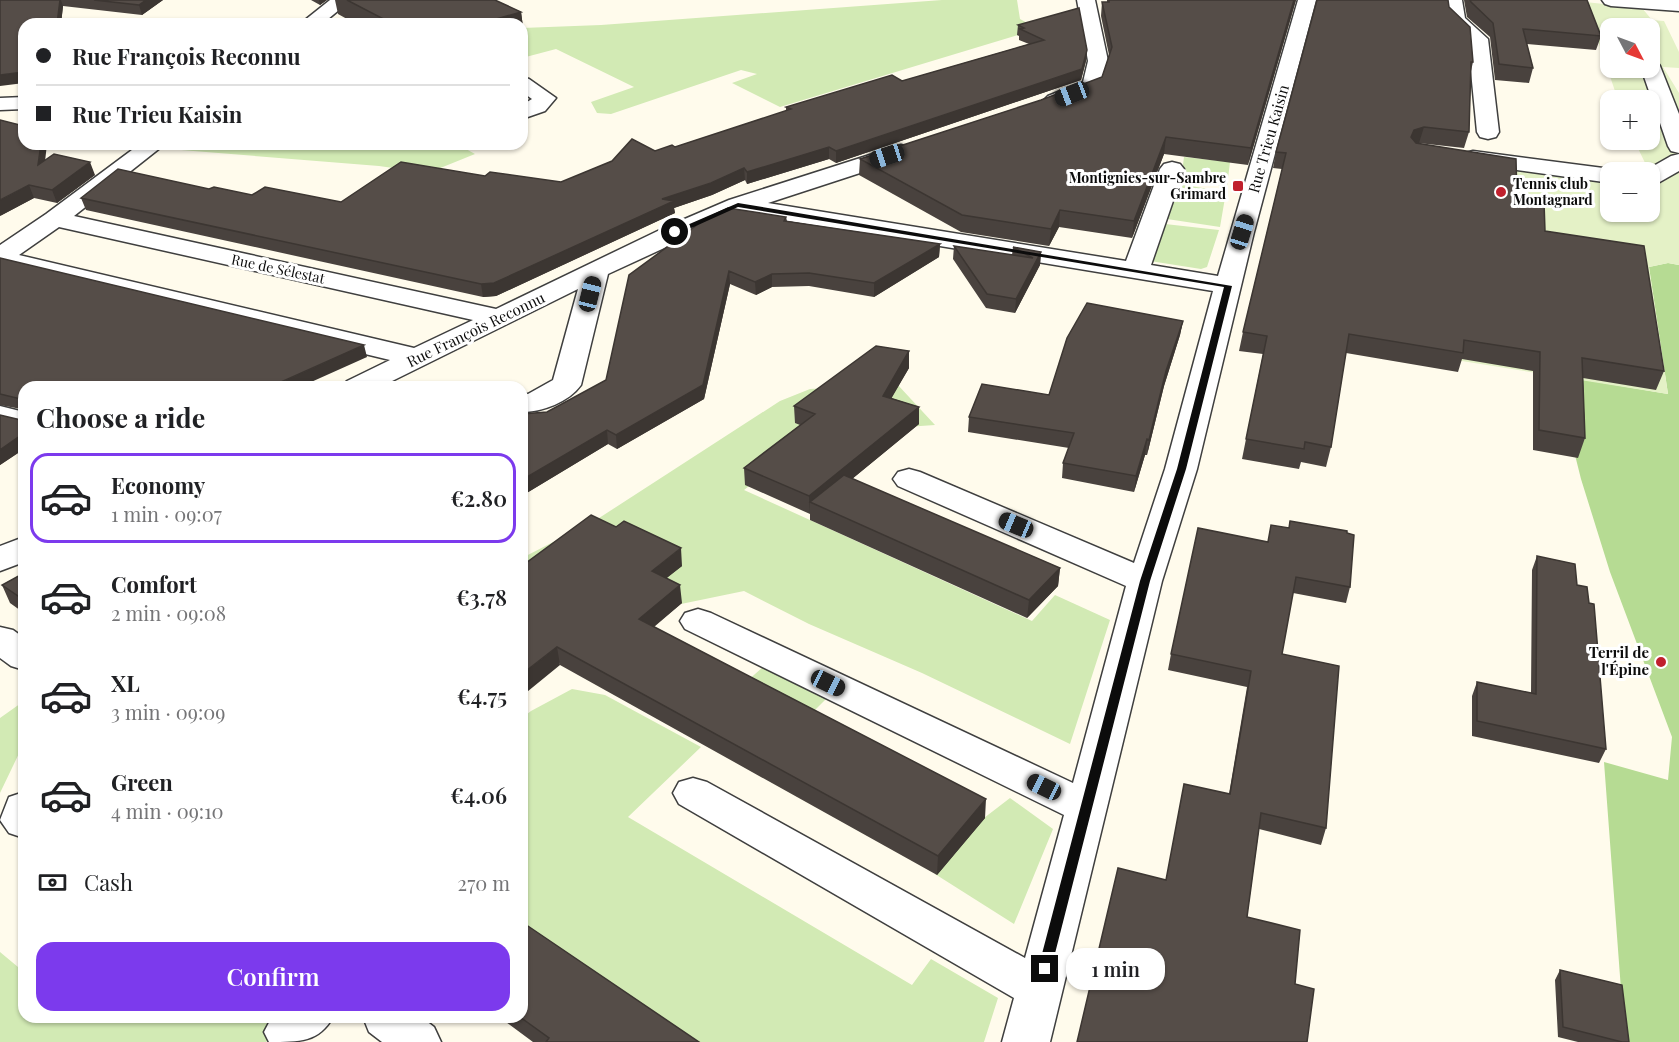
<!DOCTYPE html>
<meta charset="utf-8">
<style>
:root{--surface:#fff;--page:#f6f6f6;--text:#202124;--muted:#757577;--line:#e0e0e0;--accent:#7c3aed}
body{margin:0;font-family:"Playfair Display",serif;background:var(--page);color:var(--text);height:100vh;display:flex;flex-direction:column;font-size:22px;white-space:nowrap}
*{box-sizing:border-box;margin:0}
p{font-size:20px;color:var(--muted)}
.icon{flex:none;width:33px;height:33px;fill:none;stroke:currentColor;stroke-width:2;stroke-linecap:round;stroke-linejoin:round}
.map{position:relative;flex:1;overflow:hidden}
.panel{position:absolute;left:18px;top:381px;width:510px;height:642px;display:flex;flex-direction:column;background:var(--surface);border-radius:18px;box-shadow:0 2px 4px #0004}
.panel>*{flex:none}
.guide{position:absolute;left:18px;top:18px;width:510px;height:132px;border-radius:18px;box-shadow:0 2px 4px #0004;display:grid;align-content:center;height:132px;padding:0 18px;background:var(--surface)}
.needle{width:39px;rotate:131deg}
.tools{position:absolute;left:1600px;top:18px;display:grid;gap:12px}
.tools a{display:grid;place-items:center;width:60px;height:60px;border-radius:12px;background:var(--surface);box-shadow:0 2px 4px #0004;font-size:30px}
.end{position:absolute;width:27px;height:27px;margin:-14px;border:8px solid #0c0c0c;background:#fff;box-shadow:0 0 0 3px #fff}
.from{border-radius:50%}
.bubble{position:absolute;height:42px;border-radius:18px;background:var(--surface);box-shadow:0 2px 4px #0004;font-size:20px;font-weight:600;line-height:42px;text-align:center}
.car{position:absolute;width:18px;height:36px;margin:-18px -9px;border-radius:8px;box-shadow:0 0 4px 2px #0007;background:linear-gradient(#222 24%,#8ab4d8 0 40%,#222 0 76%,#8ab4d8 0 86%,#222 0)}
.guide b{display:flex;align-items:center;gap:21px;height:57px;font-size:22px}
.guide b+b{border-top:2px solid var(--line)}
.guide i{width:15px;height:15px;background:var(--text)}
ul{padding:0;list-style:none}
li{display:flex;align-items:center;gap:18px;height:90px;margin:0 12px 9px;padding:0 6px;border:3px solid transparent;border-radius:18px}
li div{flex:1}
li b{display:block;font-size:22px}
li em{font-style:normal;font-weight:600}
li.on{border-color:var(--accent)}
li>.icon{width:54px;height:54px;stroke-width:1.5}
h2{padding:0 18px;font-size:27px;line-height:72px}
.pay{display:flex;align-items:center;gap:15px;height:66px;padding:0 18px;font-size:22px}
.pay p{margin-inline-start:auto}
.primary-button{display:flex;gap:12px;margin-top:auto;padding:12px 18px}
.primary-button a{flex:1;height:69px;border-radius:18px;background:var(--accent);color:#fff;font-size:24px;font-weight:600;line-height:69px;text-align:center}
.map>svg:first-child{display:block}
</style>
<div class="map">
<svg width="1679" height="1042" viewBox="0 0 1679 1042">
<rect width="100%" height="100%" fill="#fffbec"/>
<!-- green -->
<path fill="#d2eab4" d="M 942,0 L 1017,0 L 1020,19 L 1038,29 L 780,107 L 732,83 L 757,74 L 741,70 L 611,114 L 597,113 L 591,102 L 634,87 L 556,49 L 522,58 L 522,28 L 601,25 Z
M 188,144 L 457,144 L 475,154 L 428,173 L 379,166 L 181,150 Z
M 1184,157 L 1230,162 L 1227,187 L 1181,180 Z
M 1179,184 L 1226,192 L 1220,227 L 1167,219 Z
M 1165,224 L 1219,230 L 1207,267 L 1201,269 L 1150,261 Z
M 897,384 L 935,425 L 818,433 L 744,490 L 1032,621 L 1055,595 L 1110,620 L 1070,744 L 922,673 L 809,624 L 744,591 L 681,604 L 522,586 L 522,558 L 596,520 L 780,401 L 810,389 Z
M 763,667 L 829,696 L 802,723 L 738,689 Z
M 572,689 L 605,695 L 701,747 L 628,817 L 912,985 L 931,959 L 998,998 L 984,1042 L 671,1042 L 522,939 L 522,718 L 531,711 Z
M 24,701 L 24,743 L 0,793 L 0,718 Z
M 1010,798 L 1053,829 L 1014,924 L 935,874 L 984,818 Z
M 0,952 L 24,972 L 24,1017 L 292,1017 L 266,1042 L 0,1042 Z"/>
<!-- forest -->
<path fill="#b6db93" d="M 1668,263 L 1679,265 L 1679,1042 L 1627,1042 L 1622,1003 L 1604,762 L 1668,780 L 1672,737 L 1610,572 L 1581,479 L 1555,375 L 1668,394 L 1649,267 Z"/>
<!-- pitch -->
<path fill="#e4f1c6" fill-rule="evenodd" d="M 1585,2 L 1642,8 L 1652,20 L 1664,21 L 1679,52 L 1679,68 L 1663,67 L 1679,93 L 1679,265 L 1668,263 L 1649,267 L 1668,394 L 1393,350 L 1395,144 L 1611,173 L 1611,212 L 1650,212 L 1650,172 L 1638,172 L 1647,167 L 1634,140 L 1650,140 L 1650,100 L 1618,100 ZM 1611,28 L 1650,28 L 1650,68 L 1611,68 Z"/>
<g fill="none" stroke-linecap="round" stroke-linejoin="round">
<defs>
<path id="minor" d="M 330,0 L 351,0 L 322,24 L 300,24 Z
M 1077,0 L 1095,0 L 1108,61 L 1099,90 L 1055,106 L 1048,104 L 1044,100 L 1048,96 L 1083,82 L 1088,61 Z
M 1298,0 L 1316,0 L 1254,232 L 1197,469 L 1162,581 L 1050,1042 L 1002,1042 L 1014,998 L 679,804 L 673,793 L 679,782 L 693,778 L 707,782 L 1025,958 L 1064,815 L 685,629 L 680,621 L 685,613 L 698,609 L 711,613 L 1073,783 L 1126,586 L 898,486 L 893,479 L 898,472 L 909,469 L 920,472 L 1134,563 L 1165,469 L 1213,291 L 740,213 L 608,274 L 581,385 C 569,402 542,412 522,412 L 522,394 L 528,394 L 553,380 L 578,289 L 380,387 L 342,387 L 347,381 L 390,360 L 0,266 L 0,245 L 46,214 L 140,144 L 165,144 L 74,216 L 496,309 L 666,227 L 729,200 L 901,145 L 909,147 L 912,152 L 909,157 L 768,203 L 1126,261 L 1160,169 L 1164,164 L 1172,162 L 1180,164 L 1184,169 L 1151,265 L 1218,276 ZM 59,227 L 473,320 L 414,348 L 19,255 Z
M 1444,0 L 1462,0 L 1465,18 L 1488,39 L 1499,132 L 1496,137 L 1488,139 L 1480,137 L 1477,132 L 1468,41 L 1447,20 Z
M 1602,0 L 1679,0 L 1679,11 L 1611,6 L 1605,4 Z
M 1650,60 L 1657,62 L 1660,66 L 1679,114 L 1679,153 L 1671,151 L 1668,146 L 1641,68 L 1650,68 Z
M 522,77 L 529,79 L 556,98 L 545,111 L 522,119 L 522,105 L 532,99 L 522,92 Z
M 24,97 L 24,109 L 0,110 L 0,98 Z
M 1473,151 L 1611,169 L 1620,172 L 1611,172 L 1611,183 L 1465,163 L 1462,158 L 1465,153 Z
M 1679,154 L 1679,171 L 1658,183 L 1650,185 L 1650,172 L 1643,172 L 1671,156 Z
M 0,406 L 24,412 L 24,430 L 0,424 Z
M 24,537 L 24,562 L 0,571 L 0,546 Z
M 0,627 L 13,630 L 24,638 L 24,670 L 11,666 L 0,658 Z
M 24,792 L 24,838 L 9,833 L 0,820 L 9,797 Z
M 272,1017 L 333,1017 C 319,1042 300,1042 269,1042 L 264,1032 Z
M 363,1017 L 421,1017 L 434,1027 L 441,1042 L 382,1042 L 369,1032 Z"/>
</defs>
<!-- minor casing -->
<use href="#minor" stroke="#3f3f3f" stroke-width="3"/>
<!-- minor -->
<use href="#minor" fill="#fff" fill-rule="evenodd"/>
</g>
<!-- wall -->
<path fill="#49423e" d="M 0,0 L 163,0 L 142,15 L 63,6 L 61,24 L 24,24 Z
M 311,0 L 327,0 L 320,5 Z
M 335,0 L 495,0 L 521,12 L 524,34 L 522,24 L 356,24 L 338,14 Z
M 1107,0 L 1296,0 L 1248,165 L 1164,154 L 1132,238 L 1059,227 L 1049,246 L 961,232 L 859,175 L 860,159 L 1041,100 L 1102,77 L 1109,55 L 1101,16 L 1102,2 L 1107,2 Z
M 1464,0 L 1587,0 L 1601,36 L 1596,50 L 1527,44 L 1533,68 L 1529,83 L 1495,80 L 1490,37 L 1467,17 Z
M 1449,7 L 1473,62 L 1471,71 L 1469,132 L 1464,148 L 1418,143 L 1517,199 L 1664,371 L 1656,390 L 1583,378 L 1585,438 L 1578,458 L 1533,450 L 1533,371 L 1462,359 L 1458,372 L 1346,353 L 1331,447 L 1326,467 L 1301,462 L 1299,469 L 1242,459 L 1263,354 L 1239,351 L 1243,332 L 1282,169 L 1273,168 L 1276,152 Z
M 1018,25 L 1087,50 L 1086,61 L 1081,80 L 836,163 L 829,159 L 747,184 L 745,180 L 712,195 L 674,208 L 675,213 L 496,296 L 483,297 L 86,210 L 81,198 L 209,189 L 252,195 L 341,202 L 485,176 L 561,182 L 655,151 L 675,147 L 786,111 L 786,107 L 902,81 L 1029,44 L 1019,40 L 1019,36 L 1017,35 Z
M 45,160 L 95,175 L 57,203 L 34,198 L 0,216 Z
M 786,217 L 787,221 L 940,244 L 939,257 L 874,297 L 809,286 L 772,287 L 756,295 L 730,284 L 704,399 L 617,449 L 608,444 L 525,494 L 522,494 L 522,414 L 547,412 L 606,380 Z
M 954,246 L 1012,255 L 1013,247 L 1041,252 L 1040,265 L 1015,313 L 986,308 L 953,259 Z
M 0,258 L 367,357 L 24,387 L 24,449 L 0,465 L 0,415 L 21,420 L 21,409 L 0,405 Z
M 1183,321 L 1180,335 L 1164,386 L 1147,455 L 1145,455 L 1134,492 L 1062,478 L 1063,463 L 1069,448 L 968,432 L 969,417 L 1049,395 Z
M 909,351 L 909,368 L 891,398 L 919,407 L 919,424 L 852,479 L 1060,568 L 1058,586 L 1027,618 L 810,520 L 810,514 L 745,485 L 744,468 L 800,425 L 795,423 L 794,406 Z
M 1268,542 L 1350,587 L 1346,603 L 1293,593 L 1282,654 L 1326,828 L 1321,845 L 1259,829 L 1247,917 L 1295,984 L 1307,1042 L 1166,880 L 1229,794 L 1247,687 L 1168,670 L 1171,654 Z
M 1537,556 L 1577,585 L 1606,749 L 1599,763 L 1472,736 L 1472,696 L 1477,682 L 1531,693 L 1532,570 Z
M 522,566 L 682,566 L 666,578 L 682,603 L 654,627 L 985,818 L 937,875 L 560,665 Z
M 24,573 L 24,613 L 10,603 L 2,585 Z
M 1560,970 L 1629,1042 L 1578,1042 L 1558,1037 L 1555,980 Z
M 499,1017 L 522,1017 L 699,1042 L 533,1042 Z"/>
<!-- shaded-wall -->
<path fill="#3c3632" d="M 60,0 L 61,0 L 63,6 L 61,24 L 57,24 Z
M 146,0 L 163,0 L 142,15 L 139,5 Z
M 319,0 L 327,0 L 320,5 Z
M 1294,0 L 1296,0 L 1248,165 L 1251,148 Z
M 521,12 L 524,34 L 522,35 L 522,24 L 479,24 Z
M 1087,50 L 1086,61 L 1081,80 L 836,163 L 836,151 Z
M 24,72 L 24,83 L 0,86 L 0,75 Z
M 1424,127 L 1419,143 L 1410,146 L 1411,137 L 1414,130 Z
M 1166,137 L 1164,154 L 1132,238 L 1134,221 Z
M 41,144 L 47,144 L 43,179 L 38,165 Z
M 829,147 L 829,159 L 747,184 L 747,172 Z
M 90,162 L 95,175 L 57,203 L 52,190 Z
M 744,168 L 745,180 L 712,195 L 674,208 L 675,213 L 496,296 L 483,297 L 481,284 L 662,199 Z
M 29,185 L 34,198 L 0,216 L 0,200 Z
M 1060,210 L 1059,227 L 1049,246 L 1051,229 Z
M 940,244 L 939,257 L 874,297 L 874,283 Z
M 1041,252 L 1040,265 L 1015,313 L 1016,299 Z
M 729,271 L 730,284 L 704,399 L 617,449 L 616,435 Z
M 772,274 L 772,287 L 756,295 L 755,282 Z
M 1183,321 L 1180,335 L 1164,386 L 1147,455 L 1149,440 L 1166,371 Z
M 364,345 L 367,357 L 300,387 L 270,387 Z
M 909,351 L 909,368 L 883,413 L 883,396 Z
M 919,407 L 919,424 L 819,506 L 810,502 L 810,514 L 809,496 Z
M 607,430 L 608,444 L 525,494 L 523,479 Z
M 24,433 L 24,449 L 0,465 L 0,450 Z
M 1147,439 L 1145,455 L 1134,492 L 1136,476 Z
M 681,548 L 682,566 L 653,589 L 652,571 Z
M 1060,568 L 1058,586 L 1027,618 L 1029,600 Z
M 680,585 L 682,603 L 641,637 L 639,619 Z
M 557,647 L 560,665 L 522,696 L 522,674 Z
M 986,799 L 985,818 L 937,875 L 938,856 Z"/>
<!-- building -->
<path fill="#554d48" stroke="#3c3632" stroke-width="1.5" d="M 0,0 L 60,0 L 57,24 L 24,24 L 24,72 L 0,75 Z
M 94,0 L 146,0 L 139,5 Z
M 347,0 L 495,0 L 521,12 L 479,24 L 393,24 Z
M 1109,0 L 1294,0 L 1251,148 L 1166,137 L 1134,221 L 1060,210 L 1051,229 L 962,215 L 860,159 L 1041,100 L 1102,77 L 1112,47 L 1102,2 L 1109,2 Z
M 1317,0 L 1448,0 L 1449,7 L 1470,27 L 1473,62 L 1471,62 L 1469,132 L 1424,127 L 1414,130 L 1411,137 L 1416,143 L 1516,159 L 1517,199 L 1544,202 L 1545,231 L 1644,246 L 1664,371 L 1582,358 L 1585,438 L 1539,430 L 1540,352 L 1464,340 L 1463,353 L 1349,334 L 1331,447 L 1305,442 L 1304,449 L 1246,439 L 1267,336 L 1243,332 L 1286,153 L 1276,152 Z
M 1470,0 L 1587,0 L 1601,36 L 1523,29 L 1533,68 L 1499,64 L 1493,23 L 1471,2 Z
M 1079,8 L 1087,50 L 1082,69 L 836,151 L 829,147 L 747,172 L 744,168 L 711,183 L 662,199 L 674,201 L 494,283 L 481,284 L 81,198 L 118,169 L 209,189 L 214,187 L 252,195 L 265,187 L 341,202 L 401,162 L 485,176 L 490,172 L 561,182 L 612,161 L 632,139 L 655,151 L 672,145 L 675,147 L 791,109 L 786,107 L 892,75 L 902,81 L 1044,40 L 1020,29 L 1024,28 L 1018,25 Z
M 0,120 L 24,126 L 24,144 L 41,144 L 38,165 L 54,154 L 90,162 L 52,190 L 29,185 L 0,200 Z
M 728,208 L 786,217 L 784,221 L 940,244 L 874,283 L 809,273 L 772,274 L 755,282 L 729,271 L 703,385 L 616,435 L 607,430 L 522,480 L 522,414 L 547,412 L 606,380 L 629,275 L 705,219 Z
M 954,246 L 1033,258 L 1013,247 L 1041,252 L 1016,299 L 987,294 Z
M 0,258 L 364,345 L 270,387 L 24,387 L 24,433 L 0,450 L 0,415 L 21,420 L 21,399 L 0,394 Z
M 1087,303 L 1183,321 L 1166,371 L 1149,440 L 1147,439 L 1136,476 L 1063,463 L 1074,433 L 969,417 L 982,384 L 1049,395 L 1067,338 Z
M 876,346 L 909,351 L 883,396 L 919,407 L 809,496 L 744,468 L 815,414 L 794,406 Z
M 844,475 L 1060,568 L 1029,600 L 810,502 Z
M 591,515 L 616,527 L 624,521 L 681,548 L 652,571 L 680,585 L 639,619 L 986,799 L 938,856 L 557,647 L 522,674 L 522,566 Z
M 1290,521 L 1347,531 L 1347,533 L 1354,535 L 1350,587 L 1296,577 L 1282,654 L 1339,666 L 1326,828 L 1261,813 L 1247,917 L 1300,930 L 1295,984 L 1314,989 L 1307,1042 L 1077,1042 L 1118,868 L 1166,880 L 1184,784 L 1230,794 L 1251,671 L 1171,654 L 1198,528 L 1268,542 L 1271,525 L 1289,528 Z
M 1537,556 L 1575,564 L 1577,585 L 1587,587 L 1589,603 L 1594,604 L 1606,749 L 1477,721 L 1477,682 L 1536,694 Z
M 24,573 L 24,600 L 2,585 Z
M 522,922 L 699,1042 L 546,1042 L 549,1038 L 520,1017 L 522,1017 Z
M 1560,970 L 1622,985 L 1629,1042 L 1622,1042 L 1563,1027 Z"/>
<!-- route -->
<path fill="#0c0c0c" d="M 738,203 L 1232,286 L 1186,469 L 1150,581 L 1050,973 L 1040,973 L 1038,969 L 1140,581 L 1177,469 L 1224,287 L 738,207 L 678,234 L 671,232 Z"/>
<!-- markers -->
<g fill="#c0202d" stroke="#fff" stroke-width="2">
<rect x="1232" y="180" width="12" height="12" rx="3"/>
<circle cx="1501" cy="192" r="6"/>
<circle cx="1661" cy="662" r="6"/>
</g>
<g text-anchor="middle" stroke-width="6" stroke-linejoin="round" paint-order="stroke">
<!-- far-poi labels -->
<g font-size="14" font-weight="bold" fill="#0c0c0c" stroke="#fff" text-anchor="end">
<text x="1226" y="183">Montignies-sur-Sambre<tspan x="1226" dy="16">Grimard</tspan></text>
<text x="1513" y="189" text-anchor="start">Tennis club<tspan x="1513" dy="16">Montagnard</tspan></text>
</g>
<!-- far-street labels -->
<g font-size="14" fill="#0c0c0c" stroke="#fff">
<text transform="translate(278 269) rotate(12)" y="5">Rue de Sélestat</text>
</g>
<!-- street labels -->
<g font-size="15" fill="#0c0c0c" stroke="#fff">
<text transform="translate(1269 139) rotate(-74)" y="5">Rue Trieu Kaisin</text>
<text transform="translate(476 330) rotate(-26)" y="5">Rue François Reconnu</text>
</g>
<!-- poi labels -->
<g font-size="15" font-weight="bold" fill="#0c0c0c" stroke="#fff" text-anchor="end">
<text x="1649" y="658">Terril de<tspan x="1649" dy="17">l'Épine</tspan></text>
</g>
</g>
</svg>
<div class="tools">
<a><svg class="needle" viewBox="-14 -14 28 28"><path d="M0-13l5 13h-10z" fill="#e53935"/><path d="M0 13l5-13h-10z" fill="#757577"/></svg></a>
<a>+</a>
<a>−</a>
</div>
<i class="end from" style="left:675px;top:232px"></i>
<i class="end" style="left:1045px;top:969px"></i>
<div class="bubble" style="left:1066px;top:948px;width:99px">1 min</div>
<i class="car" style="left:1072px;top:94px;rotate:249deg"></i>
<i class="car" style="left:887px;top:156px;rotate:252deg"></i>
<i class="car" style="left:1242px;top:232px;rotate:17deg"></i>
<i class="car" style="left:590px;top:294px;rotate:14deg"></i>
<i class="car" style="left:1016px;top:525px;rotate:293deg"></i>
<i class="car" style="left:828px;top:683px;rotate:116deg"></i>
<i class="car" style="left:1044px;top:787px;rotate:296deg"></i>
<div class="guide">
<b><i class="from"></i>Rue François Reconnu</b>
<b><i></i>Rue Trieu Kaisin</b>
</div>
<section class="panel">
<h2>Choose a ride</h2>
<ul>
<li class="on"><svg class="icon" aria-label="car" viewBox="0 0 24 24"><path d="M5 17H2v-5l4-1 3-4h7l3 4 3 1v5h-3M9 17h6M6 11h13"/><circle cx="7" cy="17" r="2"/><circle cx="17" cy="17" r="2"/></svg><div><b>Economy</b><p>1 min · 09:07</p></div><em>€2.80</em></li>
<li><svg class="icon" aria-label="car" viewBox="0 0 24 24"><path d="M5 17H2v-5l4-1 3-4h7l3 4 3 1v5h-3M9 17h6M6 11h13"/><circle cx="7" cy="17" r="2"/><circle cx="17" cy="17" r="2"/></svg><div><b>Comfort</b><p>2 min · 09:08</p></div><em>€3.78</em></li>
<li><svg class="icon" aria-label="car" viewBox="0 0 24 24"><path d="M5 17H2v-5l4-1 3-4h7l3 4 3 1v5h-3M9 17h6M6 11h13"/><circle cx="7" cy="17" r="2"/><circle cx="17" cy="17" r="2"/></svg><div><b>XL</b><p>3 min · 09:09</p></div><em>€4.75</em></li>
<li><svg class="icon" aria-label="car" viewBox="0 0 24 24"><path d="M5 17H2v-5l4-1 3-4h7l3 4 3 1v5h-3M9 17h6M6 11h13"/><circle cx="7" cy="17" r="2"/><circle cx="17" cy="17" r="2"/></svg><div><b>Green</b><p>4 min · 09:10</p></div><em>€4.06</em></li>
</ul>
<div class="pay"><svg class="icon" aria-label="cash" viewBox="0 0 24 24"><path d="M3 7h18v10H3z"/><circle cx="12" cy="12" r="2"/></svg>Cash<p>270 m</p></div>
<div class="primary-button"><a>Confirm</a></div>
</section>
</div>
